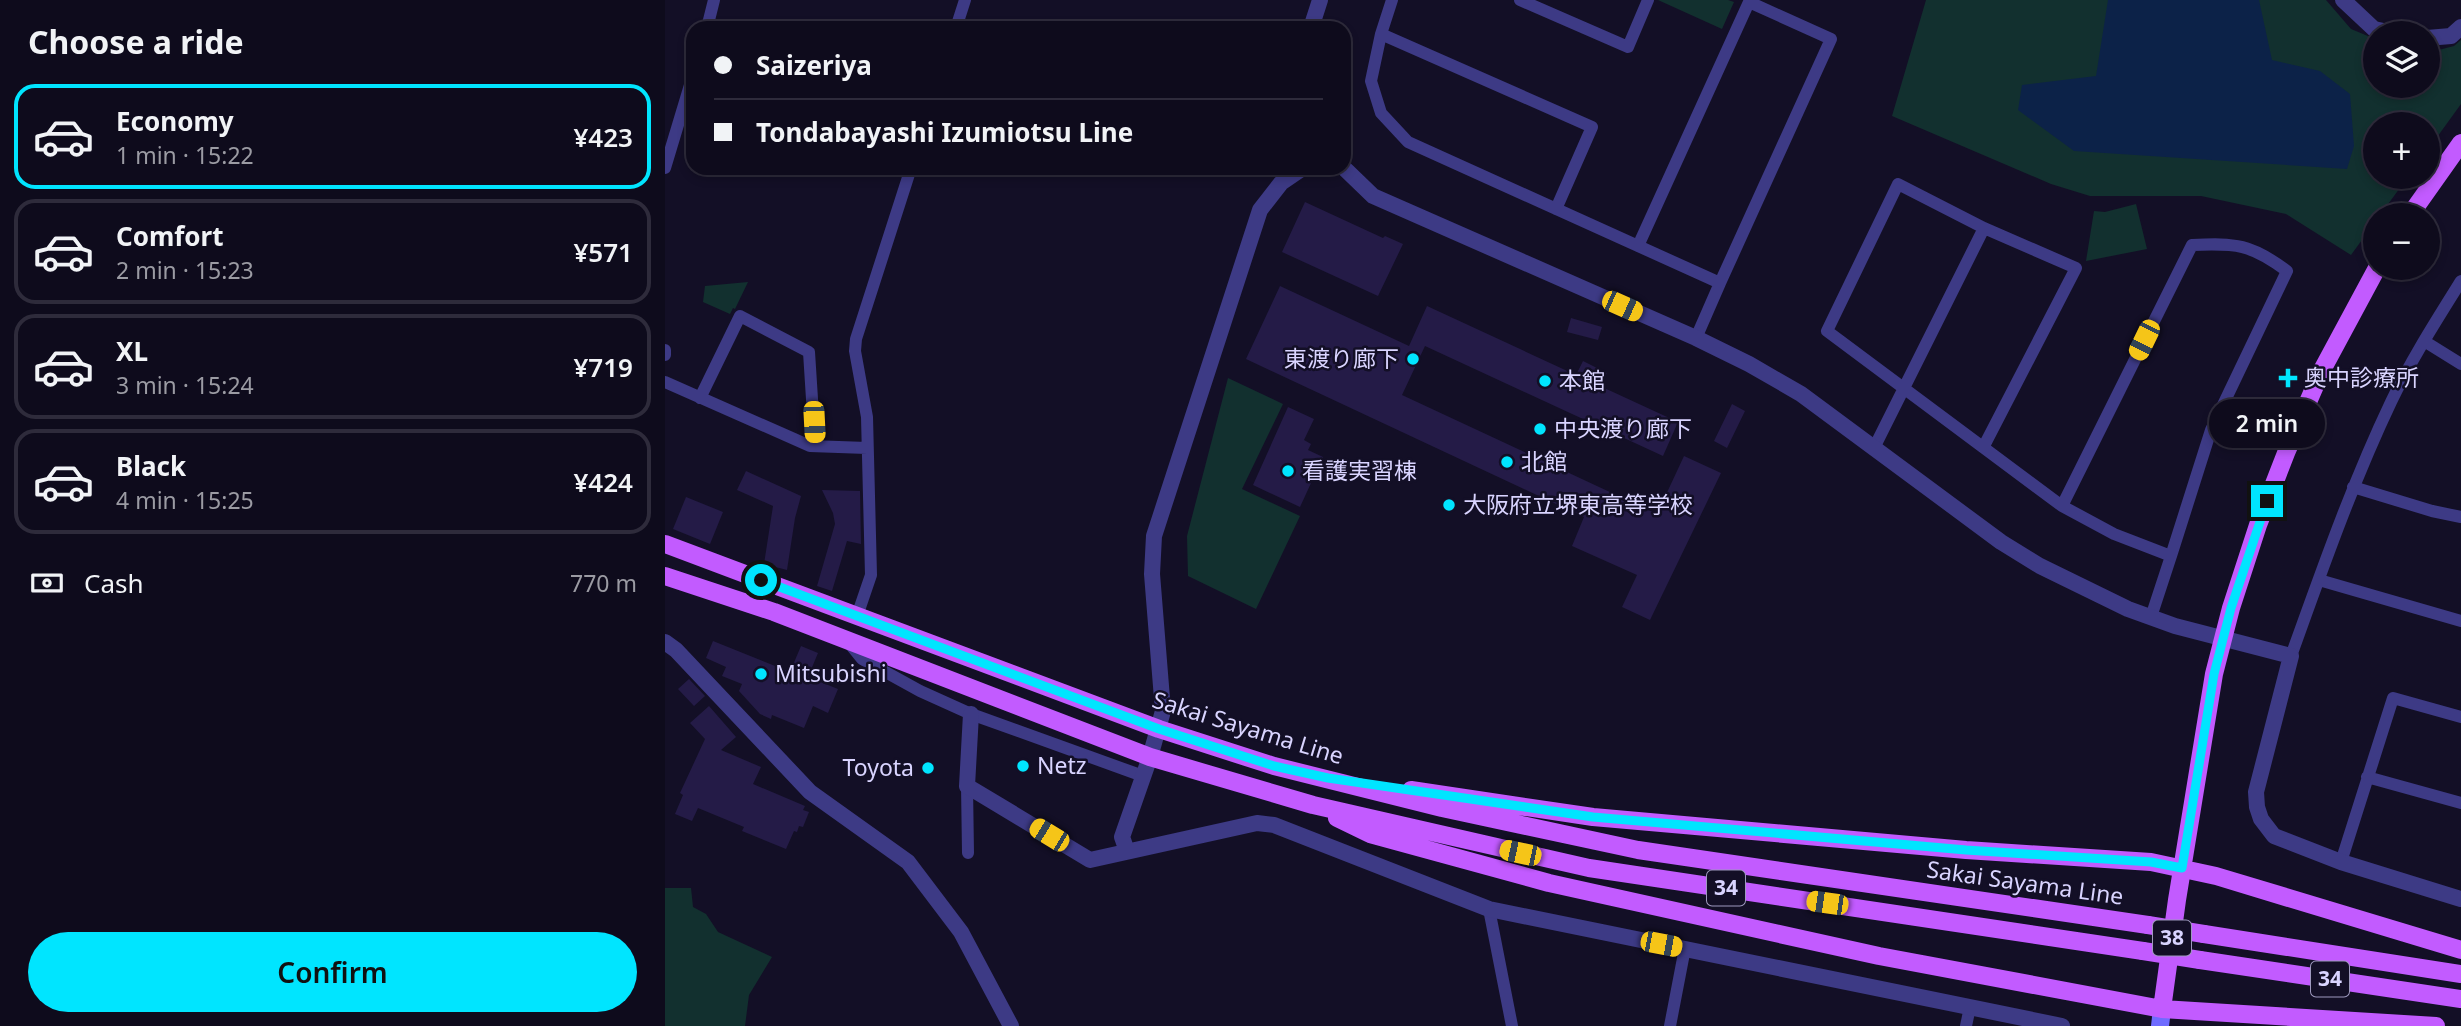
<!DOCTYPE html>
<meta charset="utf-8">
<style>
:root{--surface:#0e0b1c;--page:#1c1929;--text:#f1f3f6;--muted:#9b9ba3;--line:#2e2b3b;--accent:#00e5ff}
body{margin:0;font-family:"Noto Sans","Noto Sans JP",sans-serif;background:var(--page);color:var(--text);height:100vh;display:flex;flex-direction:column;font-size:26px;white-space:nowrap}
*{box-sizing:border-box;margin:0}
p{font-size:23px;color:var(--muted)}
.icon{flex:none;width:38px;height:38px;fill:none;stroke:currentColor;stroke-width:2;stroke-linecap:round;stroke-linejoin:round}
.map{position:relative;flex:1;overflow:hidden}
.panel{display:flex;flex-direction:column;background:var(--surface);width:665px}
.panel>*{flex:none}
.guide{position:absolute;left:21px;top:21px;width:665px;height:154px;border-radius:21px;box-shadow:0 4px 10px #0003,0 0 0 2px var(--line);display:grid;align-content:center;height:154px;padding:0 28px;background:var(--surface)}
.tools{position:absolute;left:1698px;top:21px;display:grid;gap:14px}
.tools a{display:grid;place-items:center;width:77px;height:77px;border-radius:50%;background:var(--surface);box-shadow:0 4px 10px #0003,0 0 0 2px var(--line);font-size:35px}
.end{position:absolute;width:32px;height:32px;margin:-16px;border:9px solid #00e5ff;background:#111;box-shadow:0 0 0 4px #111}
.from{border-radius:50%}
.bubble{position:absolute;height:49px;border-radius:24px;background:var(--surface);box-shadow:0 4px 10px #0003,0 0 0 2px var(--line);font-size:23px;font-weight:600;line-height:49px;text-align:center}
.car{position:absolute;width:21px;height:42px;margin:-21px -10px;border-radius:9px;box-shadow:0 0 5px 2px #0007;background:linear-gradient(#f5c518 24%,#345 0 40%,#f5c518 0 76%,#345 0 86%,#f5c518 0)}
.guide b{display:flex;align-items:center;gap:24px;height:66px;font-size:26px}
.guide b+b{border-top:2px solid var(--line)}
.guide i{width:18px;height:18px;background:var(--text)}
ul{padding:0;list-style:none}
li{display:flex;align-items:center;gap:21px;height:105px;margin:0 14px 10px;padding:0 14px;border:4px solid var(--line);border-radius:21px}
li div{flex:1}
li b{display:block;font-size:26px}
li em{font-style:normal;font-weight:600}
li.selected{border-color:var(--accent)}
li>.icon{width:63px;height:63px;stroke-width:1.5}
h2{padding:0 28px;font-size:32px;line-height:84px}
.pay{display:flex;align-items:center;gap:18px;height:77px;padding:0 28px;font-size:26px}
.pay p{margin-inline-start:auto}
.button{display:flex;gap:14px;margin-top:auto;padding:14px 28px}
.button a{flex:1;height:80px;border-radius:42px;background:var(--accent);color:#111;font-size:28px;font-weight:600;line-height:80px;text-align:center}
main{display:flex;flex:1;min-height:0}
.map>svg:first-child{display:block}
</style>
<main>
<section class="panel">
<h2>Choose a ride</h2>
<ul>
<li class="selected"><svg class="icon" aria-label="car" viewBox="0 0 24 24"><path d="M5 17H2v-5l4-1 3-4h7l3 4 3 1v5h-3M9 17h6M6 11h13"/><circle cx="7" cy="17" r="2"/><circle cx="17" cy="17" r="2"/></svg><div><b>Economy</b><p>1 min · 15:22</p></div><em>¥423</em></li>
<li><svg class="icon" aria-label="car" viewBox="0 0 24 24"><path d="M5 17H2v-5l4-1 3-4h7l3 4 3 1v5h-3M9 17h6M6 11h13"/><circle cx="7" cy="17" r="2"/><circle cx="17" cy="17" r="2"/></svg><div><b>Comfort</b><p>2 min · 15:23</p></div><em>¥571</em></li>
<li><svg class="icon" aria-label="car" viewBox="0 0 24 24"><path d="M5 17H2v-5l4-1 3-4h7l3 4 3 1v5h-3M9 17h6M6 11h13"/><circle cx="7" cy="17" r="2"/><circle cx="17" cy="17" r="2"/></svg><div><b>XL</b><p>3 min · 15:24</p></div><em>¥719</em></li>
<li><svg class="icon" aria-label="car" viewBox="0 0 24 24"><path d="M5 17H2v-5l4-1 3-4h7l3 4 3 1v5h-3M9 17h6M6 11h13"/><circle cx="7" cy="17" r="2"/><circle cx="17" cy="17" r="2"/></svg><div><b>Black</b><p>4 min · 15:25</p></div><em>¥424</em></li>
</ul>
<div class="pay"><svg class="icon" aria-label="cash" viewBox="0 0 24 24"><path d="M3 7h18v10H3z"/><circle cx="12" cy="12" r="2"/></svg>Cash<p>770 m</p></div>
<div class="button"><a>Confirm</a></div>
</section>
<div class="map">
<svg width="1796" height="1026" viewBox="0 0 1796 1026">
<rect width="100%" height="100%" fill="#130f26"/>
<!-- green -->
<path fill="#12302f" d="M 993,0 L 1063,0 L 1069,2 L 1057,29 Z
M 1261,0 L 1661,0 L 1686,29 L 1710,39 L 1710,86 L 1762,86 L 1762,53 L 1789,46 L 1796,40 L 1796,104 L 1762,151 L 1762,124 L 1710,124 L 1710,177 L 1743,177 L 1715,215 L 1710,215 L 1710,222 L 1686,255 L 1621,214 L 1536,196 L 1425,196 L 1386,184 L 1227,116 Z
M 1471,204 L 1482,249 L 1421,261 L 1429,211 L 1440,212 Z
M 83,282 L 70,309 L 68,308 L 65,314 L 38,302 L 40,286 Z
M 563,378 L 618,404 L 577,489 L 635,516 L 591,609 L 523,576 L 522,536 Z
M 0,888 L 26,888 L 28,907 L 41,914 L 53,932 L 107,957 L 84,995 L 80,1026 L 0,1026 Z"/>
<!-- water -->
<path fill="#0c2248" d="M 1443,0 L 1594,0 L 1607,60 L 1655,71 L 1685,94 L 1689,146 L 1682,169 L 1409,151 L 1353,110 L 1357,85 L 1431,76 Z"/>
<!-- building -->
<path fill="#241b47" d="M 640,202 L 718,238 L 720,236 L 738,244 L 713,296 L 617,252 Z
M 615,286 L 744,346 L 762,306 L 911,375 L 918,361 L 942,373 L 935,386 L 1013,422 L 998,456 L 760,346 L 737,395 L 992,514 L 1019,456 L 1056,473 L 985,620 L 957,607 L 972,575 L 907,546 L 919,517 L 581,359 Z
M 906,318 L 937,327 L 933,340 L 902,332 Z
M 1067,404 L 1080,411 L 1062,448 L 1049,441 Z
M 623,407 L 649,419 L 639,440 L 646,444 L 643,450 L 658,457 L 635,507 L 588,485 Z
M 81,471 L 136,496 L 130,518 L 122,570 L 99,564 L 108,506 L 72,490 Z
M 157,490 L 195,491 L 196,544 L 182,541 L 167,591 L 152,586 L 170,524 L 168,513 Z
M 21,497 L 58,512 L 45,544 L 8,529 Z
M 48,641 L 125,672 L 136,646 L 153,653 L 143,677 L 173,689 L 163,713 L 148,706 L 139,728 L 107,715 L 106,719 L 95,714 L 74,691 L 77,684 L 57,676 L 61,667 L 41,658 Z
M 24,679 L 40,696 L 29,706 L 13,689 Z
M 44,706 L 71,737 L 56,750 L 96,767 L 88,784 L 140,806 L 138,810 L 144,812 L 138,827 L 134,826 L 132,832 L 129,831 L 121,849 L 77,831 L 79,827 L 33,808 L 27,821 L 10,814 L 18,795 L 15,793 L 40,739 L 25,723 Z"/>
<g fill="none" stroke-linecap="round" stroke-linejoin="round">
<!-- minor -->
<path stroke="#3d3a85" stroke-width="12" d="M 727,0 L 716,34 L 706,81 L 716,113 L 743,142 L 1055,283 L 1031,338
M 855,0 L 963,47 L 983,0
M 42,28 L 49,0
M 291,28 L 300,0
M 716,34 L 927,127 L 891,209
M 0,168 L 28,75
M 973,246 L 1084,2 L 1166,39 L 1055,283
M 1759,341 L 1796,364
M 0,350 L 0,355
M 0,382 L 145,446 L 202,448
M 35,398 L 75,316 L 144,352 L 150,446
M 1319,446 L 1411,268 L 1319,228 L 1233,184 L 1162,331 L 1397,506 L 1449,534 L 1506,556 L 1486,617
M 1209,448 L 1319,228
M 1688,487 L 1767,511 L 1796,517
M 1397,506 L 1527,245 C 1571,243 1586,244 1622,271 L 1546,430 L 1506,556
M 1654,580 L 1796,621
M 192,616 L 206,575 L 202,417 L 190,351 L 191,339 L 246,168
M 184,643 L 197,659 L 255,691 L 306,714 L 478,776
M 1626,656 C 1657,570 1687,484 1726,402 C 1746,360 1771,321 1796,281
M 1702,777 L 1796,803
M 302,786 L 303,853
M 1676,862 L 1728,698 L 1796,717
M 824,909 L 847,1026
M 1005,1026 L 1020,948
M 1301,1026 L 1305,1007"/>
<!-- tertiary -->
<path stroke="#3d3a85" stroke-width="16" d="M 1678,0 L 1709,29 L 1728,33
M 646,28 L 655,0
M 1762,38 L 1786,36 L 1796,27
M 679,168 L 708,196 L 1031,338 L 1084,364 L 1136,394 L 1336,542 L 1375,566 L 1463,609 L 1510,626 L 1626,656 L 1591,792 L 1592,807 L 1596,819 L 1609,836 L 1676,862 L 1796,899
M 0,642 L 11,650 L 145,792 L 243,862 L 296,932 L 346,1026
M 306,714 L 302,786 L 425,860 L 592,823 L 609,825 L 824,909 L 1397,1026
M 462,851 L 457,837 L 485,757 L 498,711 L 487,574 L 489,536 L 595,210 L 616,183 L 638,168"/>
<!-- secondary -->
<path stroke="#6f6bff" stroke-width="18" d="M 1495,1026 L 1497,1009"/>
<!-- primary -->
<path stroke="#c25bff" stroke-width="18" d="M 1745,215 L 1796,143
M 0,544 L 494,729 L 609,766 L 777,808 L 973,850 L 1483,925
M 0,576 L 109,612 L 485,757 L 648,805 L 924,868 L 1478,951
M 746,790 L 928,817 L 1301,850 L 1486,862 L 1551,876 L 1796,950
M 672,818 L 705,834 L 884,883 L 1214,956 L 1497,1009 L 1771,1026
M 1539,934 L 1796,974
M 1535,960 L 1796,999
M 1497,1009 L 1512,900 L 1549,674 L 1566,608 L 1593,525 L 1621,453 L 1656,372 L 1712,268"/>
<!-- primary-bridge -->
<path stroke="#c25bff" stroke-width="18" d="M 1483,925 L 1539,934
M 1478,951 L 1535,960"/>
</g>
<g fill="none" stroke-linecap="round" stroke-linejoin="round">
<!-- route -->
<path stroke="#00e5ff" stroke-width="9" d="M 96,580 L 494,729 L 609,766 L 663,778 L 928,817 L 1301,850 L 1486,862 L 1517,868 L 1549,674 L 1566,608 L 1602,501"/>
</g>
<!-- markers -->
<g fill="#00e5ff" stroke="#130f26" stroke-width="2.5">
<circle cx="748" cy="359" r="7"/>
<path d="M1619.5 367.5h7v7h7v7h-7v7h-7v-7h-7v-7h7z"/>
<circle cx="880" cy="381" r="7"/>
<circle cx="875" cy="429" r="7"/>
<circle cx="842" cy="462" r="7"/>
<circle cx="623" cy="471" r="7"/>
<circle cx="784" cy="505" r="7"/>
<circle cx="96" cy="674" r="7"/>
<circle cx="358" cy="766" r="7"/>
<circle cx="263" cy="768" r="7"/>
</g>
<g text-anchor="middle" stroke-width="5" stroke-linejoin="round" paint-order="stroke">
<!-- shield labels -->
<g fill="#130f26" stroke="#9e99be" stroke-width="2">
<rect x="1042" y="870.5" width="38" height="35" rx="5"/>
<rect x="1488" y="920.5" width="38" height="35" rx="5"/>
<rect x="1646" y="961.5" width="38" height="35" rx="5"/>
</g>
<g font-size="21" font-weight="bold" fill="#d9d4ff">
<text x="1061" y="895">34</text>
<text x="1507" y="945">38</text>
<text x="1665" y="986">34</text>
</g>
<!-- poi labels -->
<g font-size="23" fill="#d9d4ff" stroke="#130f26" text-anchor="start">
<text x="734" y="367" text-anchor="end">東渡り廊下</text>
<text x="1639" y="386">奥中診療所</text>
<text x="894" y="389">本館</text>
<text x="889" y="437">中央渡り廊下</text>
<text x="856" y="470">北館</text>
<text x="637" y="479">看護実習棟</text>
<text x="798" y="513">大阪府立堺東高等学校</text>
<text x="110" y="682">Mitsubishi</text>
<text x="372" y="774">Netz</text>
<text x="249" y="776" text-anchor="end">Toyota</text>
</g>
<!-- street labels -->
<g font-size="23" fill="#d9d4ff" stroke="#130f26">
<text transform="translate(583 728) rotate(17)" y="8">Sakai Sayama Line</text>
<text transform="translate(1360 883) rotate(8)" y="8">Sakai Sayama Line</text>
</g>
</g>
</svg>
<div class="tools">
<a><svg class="icon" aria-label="layers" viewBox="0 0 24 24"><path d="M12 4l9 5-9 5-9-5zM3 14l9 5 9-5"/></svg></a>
<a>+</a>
<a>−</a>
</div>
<i class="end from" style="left:96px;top:580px"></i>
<i class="end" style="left:1602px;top:501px"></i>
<div class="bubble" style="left:1544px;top:399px;width:116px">2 min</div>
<i class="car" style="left:957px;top:306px;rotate:114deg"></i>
<i class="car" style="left:1479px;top:340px;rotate:206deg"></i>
<i class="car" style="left:149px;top:422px;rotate:177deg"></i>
<i class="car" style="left:384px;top:835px;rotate:301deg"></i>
<i class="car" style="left:855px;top:853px;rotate:282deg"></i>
<i class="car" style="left:1162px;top:903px;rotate:278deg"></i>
<i class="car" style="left:996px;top:944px;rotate:101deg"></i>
<div class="guide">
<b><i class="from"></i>Saizeriya</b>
<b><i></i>Tondabayashi Izumiotsu Line</b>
</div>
</div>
</main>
